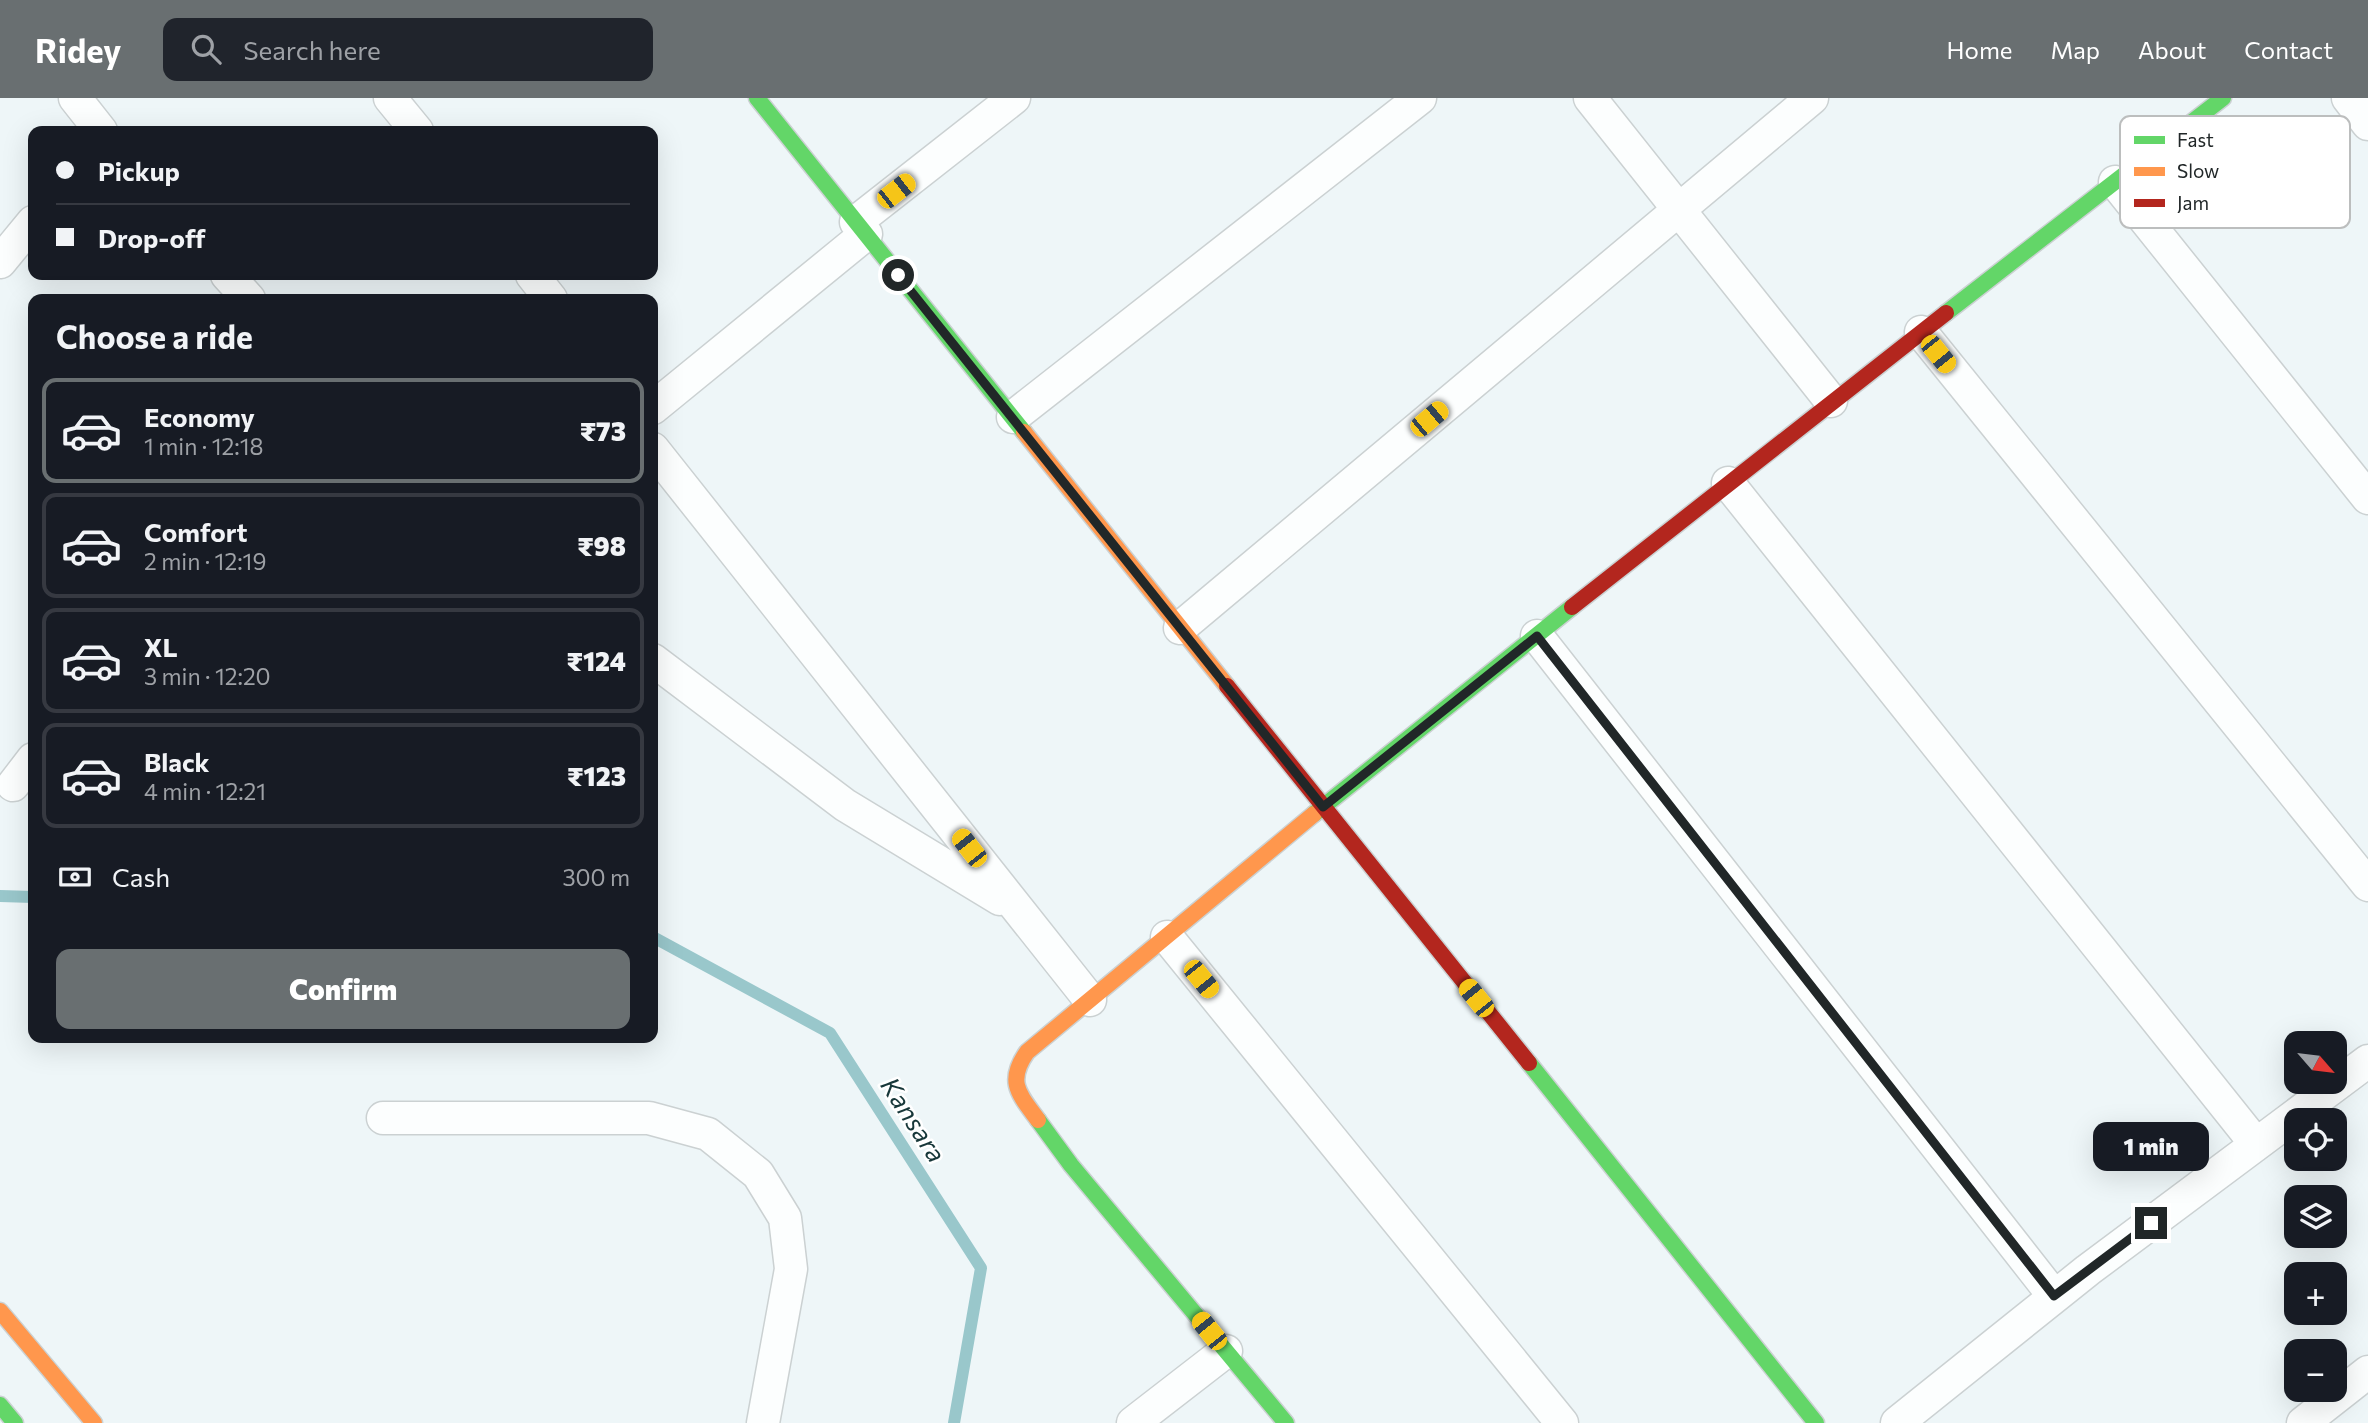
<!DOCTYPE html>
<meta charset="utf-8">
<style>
:root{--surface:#171b24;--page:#20242c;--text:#f1f3f6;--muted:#9ea1a6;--line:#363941;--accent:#696f71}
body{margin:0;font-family:Commissioner,sans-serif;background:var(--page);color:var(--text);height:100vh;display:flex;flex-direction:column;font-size:26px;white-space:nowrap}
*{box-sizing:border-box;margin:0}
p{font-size:23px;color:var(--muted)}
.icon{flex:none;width:38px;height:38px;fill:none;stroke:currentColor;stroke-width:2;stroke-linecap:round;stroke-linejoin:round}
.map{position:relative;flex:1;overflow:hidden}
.sheet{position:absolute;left:28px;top:196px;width:630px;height:749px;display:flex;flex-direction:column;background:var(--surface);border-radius:14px;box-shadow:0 7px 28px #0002}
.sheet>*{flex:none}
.banner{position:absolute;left:28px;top:28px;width:630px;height:154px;border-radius:14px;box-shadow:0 7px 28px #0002;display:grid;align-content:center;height:154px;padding:0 28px;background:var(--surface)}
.needle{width:46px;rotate:118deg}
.fabs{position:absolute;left:2284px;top:933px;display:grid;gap:14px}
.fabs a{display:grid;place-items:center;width:63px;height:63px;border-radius:14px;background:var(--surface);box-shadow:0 7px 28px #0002;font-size:35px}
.end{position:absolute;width:32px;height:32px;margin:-16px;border:9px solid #212728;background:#fff;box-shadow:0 0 0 4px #fff}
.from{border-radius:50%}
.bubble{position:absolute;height:49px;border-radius:14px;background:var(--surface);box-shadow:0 7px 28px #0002;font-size:23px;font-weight:800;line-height:49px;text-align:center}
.car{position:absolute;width:21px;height:42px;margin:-21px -10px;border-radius:9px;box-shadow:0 0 5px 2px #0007;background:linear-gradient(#f5c518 24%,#345 0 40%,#f5c518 0 76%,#345 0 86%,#f5c518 0)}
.banner b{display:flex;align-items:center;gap:24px;height:66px;font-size:26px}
.banner b+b{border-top:2px solid var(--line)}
.banner i{width:18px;height:18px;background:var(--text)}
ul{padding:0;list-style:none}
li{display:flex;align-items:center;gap:21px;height:105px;margin:0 14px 10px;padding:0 14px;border:4px solid var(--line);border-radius:14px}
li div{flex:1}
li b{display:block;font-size:26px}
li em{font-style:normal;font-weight:800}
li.current{border-color:var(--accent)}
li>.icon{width:63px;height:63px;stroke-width:1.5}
h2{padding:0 28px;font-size:32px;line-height:84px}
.pay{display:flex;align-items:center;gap:18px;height:77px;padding:0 28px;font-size:26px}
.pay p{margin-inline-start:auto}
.action{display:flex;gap:14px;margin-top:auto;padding:14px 28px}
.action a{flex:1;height:80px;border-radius:14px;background:var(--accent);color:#fff;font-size:28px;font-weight:800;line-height:80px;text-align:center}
header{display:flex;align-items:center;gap:42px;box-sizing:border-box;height:98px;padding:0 35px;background:var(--accent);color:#fff}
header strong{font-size:33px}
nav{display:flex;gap:38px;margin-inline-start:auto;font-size:24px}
.search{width:490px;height:63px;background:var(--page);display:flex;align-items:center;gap:18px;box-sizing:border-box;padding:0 24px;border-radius:14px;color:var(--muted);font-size:26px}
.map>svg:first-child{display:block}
</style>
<header>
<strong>Ridey</strong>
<div class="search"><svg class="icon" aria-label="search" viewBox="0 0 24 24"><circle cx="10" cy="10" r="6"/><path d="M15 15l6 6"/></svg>Search here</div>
<nav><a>Home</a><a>Map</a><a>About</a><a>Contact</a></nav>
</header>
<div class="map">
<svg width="2368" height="1325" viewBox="0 0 2368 1325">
<rect width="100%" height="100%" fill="#eef6f8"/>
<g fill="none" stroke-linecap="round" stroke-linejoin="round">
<!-- stream -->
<path stroke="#99c7cb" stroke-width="12" d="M 0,798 L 33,799
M 653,839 L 830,935 L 981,1170 L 954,1325"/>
<defs>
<path id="street" d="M 75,0 L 101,33
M 390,0 L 417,33
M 1590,0 L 1831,303
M 2348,0 L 2368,26
M 2115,84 L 2368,400
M 856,124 L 1014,0
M 0,164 L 33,124
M 227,177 L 249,201
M 532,177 L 551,201
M 1921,234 L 2368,787
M 653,310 L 866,136
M 1013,319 L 1420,0
M 653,351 L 1090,902
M 1728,385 L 2256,1046
M 1180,530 L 1812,0
M 1537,538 L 2054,1198
M 653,562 L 845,707 L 1000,801
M 13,687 L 33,661
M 1167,839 L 1562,1325
M 383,1020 L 649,1020 L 708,1036 L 758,1076 L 785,1120 L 791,1171 L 763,1325
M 1133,1325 L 1226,1253
M 1897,1325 L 2088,1172 L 2368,963
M 2303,1325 L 2368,1274"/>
<path id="fast" d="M 757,0 L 1024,334
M 1946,215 L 2223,0
M 1314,716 L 1572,509
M 1529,965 L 1816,1325
M 1038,1022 L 1071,1067 L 1286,1325
M 0,1307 L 15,1325"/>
<path id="slow" d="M 1024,334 L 1227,588
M 1038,1022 C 1019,996 1006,984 1027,954 L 1314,716
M 0,1213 L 94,1325"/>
<path id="jam" d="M 1572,509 L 1946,215
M 1227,588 L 1529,965"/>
</defs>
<!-- street casing -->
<use href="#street" stroke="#cbd1d2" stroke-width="35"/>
<!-- fast casing -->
<use href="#fast" stroke="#cbd1d2" stroke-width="19"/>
<!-- slow casing -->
<use href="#slow" stroke="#cbd1d2" stroke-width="19"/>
<!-- jam casing -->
<use href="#jam" stroke="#cbd1d2" stroke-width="19"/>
<!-- street -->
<use href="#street" stroke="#fcfefe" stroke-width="32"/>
<!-- fast -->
<use href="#fast" stroke="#63d668" stroke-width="16"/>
<!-- slow -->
<use href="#slow" stroke="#ff974d" stroke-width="16"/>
<!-- jam -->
<use href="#jam" stroke="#b3261e" stroke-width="16"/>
</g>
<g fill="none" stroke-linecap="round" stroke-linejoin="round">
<!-- route -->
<path stroke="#212728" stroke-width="9" d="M 898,177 L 1323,709 L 1537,538 L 2054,1198 L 2151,1125"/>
</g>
<g text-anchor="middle" stroke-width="5" stroke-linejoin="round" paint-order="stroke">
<!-- water labels -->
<g font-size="26" font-style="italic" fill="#173739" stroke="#fff">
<text transform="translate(913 1022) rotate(57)" y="9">Kansara</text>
</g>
</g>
<!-- legend -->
<rect x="2120" y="18" width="230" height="112" rx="10" fill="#fff" stroke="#bcbebe" stroke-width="2"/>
<rect x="2134" y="38" width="31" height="8" fill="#63d668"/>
<rect x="2134" y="69" width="31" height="9" fill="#ff974d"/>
<rect x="2134" y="101" width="31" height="8" fill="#b3261e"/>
<g font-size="19" fill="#212728">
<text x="2177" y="49">Fast</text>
<text x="2177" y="80">Slow</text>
<text x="2177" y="112">Jam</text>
</g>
</svg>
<div class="fabs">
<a><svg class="needle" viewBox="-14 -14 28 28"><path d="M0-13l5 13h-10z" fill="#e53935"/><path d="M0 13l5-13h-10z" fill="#9ea1a6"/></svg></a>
<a><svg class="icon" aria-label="locate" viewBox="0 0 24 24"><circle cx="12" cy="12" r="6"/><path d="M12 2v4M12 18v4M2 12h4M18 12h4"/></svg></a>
<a><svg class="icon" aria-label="layers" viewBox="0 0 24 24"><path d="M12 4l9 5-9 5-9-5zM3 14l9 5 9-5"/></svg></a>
<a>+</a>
<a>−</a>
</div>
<i class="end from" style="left:898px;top:177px"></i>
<i class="end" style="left:2151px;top:1125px"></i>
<div class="bubble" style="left:2093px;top:1024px;width:116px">1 min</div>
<i class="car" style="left:896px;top:93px;rotate:52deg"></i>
<i class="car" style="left:1938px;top:256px;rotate:141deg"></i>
<i class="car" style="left:1429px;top:321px;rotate:50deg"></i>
<i class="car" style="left:969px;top:750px;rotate:322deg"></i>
<i class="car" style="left:1201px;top:881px;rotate:141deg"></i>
<i class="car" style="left:1476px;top:900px;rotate:321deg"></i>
<i class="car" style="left:1209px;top:1233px;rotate:321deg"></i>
<div class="banner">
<b><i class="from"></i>Pickup</b>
<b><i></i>Drop-off</b>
</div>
<section class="sheet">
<h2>Choose a ride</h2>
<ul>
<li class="current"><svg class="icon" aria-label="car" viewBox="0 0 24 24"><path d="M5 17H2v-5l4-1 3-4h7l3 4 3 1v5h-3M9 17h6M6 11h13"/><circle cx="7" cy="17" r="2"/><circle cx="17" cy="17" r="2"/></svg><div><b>Economy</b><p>1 min · 12:18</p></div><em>₹73</em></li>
<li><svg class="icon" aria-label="car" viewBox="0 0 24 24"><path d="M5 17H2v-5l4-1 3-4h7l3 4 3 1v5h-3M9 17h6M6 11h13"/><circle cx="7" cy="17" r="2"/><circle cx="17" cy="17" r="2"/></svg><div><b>Comfort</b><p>2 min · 12:19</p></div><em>₹98</em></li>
<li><svg class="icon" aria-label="car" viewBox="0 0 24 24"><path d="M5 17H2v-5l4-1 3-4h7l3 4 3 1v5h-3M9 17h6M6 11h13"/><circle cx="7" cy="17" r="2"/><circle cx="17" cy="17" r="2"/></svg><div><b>XL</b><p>3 min · 12:20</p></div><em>₹124</em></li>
<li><svg class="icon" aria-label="car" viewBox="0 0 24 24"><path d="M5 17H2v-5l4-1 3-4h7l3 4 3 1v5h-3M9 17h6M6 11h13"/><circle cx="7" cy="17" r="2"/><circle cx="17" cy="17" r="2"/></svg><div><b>Black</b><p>4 min · 12:21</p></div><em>₹123</em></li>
</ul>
<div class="pay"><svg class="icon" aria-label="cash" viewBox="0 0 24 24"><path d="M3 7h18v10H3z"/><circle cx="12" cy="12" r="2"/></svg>Cash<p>300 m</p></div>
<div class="action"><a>Confirm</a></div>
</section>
</div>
